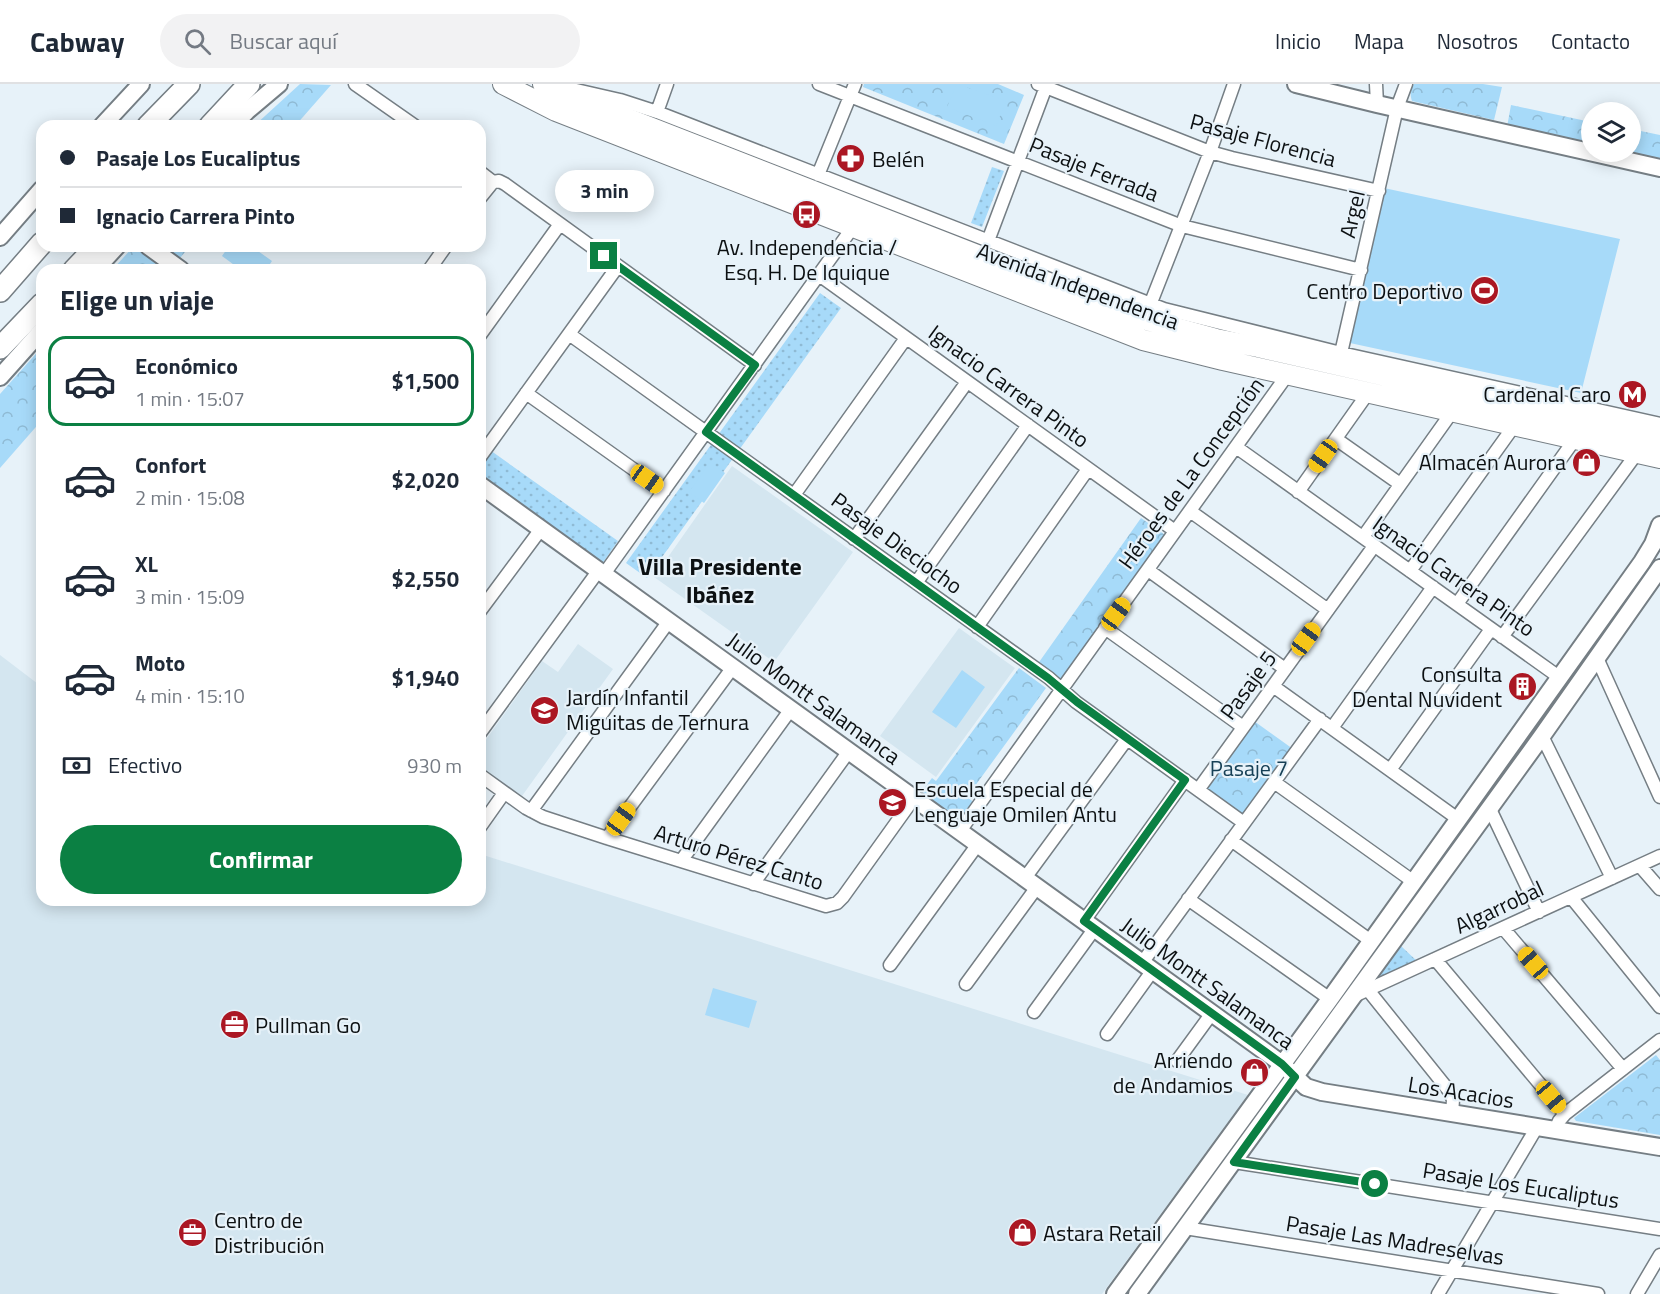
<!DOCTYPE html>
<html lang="es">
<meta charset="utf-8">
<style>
:root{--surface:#fff;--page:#f2f2f3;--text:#1f2937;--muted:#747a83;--line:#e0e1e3;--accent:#0b8043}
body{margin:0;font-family:"Titillium Web",sans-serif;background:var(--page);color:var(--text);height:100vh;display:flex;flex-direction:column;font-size:22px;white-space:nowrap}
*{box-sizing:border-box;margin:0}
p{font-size:20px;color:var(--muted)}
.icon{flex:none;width:33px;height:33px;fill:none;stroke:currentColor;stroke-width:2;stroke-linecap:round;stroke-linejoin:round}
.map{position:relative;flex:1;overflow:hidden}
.details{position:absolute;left:36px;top:180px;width:450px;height:642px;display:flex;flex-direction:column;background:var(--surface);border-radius:18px;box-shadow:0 3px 15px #0003}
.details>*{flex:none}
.hud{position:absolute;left:36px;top:36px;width:450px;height:132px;border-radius:18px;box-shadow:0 3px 15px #0003;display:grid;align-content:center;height:132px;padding:0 24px;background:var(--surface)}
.buttons{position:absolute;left:1581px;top:18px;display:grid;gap:12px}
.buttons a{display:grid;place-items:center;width:60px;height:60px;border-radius:50%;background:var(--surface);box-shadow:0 3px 15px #0003;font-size:30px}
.end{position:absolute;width:27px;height:27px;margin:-14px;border:8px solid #0b8043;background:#fff;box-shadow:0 0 0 3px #fff}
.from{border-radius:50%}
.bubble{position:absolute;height:42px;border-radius:21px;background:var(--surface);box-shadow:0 3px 15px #0003;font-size:20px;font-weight:700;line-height:42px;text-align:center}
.car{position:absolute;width:18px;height:36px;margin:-18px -9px;border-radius:8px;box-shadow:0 0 4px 2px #0007;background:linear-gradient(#f5c518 24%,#345 0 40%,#f5c518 0 76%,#345 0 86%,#f5c518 0)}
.hud b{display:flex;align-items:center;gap:21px;height:57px;font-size:22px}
.hud b+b{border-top:2px solid var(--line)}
.hud i{width:15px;height:15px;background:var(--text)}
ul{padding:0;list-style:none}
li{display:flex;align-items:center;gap:18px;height:90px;margin:0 12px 9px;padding:0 12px;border:3px solid transparent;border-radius:18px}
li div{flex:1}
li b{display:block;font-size:22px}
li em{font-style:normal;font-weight:700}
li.selected{border-color:var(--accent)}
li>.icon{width:54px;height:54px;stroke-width:1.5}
h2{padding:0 24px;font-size:27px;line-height:72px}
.pay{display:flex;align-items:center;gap:15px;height:66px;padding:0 24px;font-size:22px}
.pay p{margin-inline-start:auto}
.button{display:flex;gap:12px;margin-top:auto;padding:12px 24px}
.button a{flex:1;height:69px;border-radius:36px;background:var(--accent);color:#fff;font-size:24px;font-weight:700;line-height:69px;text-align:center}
header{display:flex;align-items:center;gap:36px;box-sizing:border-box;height:84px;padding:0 30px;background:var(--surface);border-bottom:2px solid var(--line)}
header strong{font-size:28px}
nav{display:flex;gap:33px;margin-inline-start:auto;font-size:21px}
.search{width:420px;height:54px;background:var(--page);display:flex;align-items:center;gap:15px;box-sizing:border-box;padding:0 21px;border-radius:33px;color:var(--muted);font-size:22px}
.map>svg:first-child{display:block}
</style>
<header>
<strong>Cabway</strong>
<div class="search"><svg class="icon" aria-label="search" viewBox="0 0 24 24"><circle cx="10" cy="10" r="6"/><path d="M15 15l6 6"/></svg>Buscar aquí</div>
<nav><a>Inicio</a><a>Mapa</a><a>Nosotros</a><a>Contacto</a></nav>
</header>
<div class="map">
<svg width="1660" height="1210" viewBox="0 0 1660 1210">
<defs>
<pattern id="grass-dots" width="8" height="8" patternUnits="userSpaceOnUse" patternTransform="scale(1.5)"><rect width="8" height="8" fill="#a7daf9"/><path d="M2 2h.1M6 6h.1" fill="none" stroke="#8fbad4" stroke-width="1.8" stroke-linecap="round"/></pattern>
<pattern id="park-crowns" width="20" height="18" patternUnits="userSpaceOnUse" patternTransform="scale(1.5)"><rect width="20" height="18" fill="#a7daf9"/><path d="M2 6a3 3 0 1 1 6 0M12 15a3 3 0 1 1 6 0" fill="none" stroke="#8fbad4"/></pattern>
</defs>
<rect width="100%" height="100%" fill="#e7f2f9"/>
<!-- built -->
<path fill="#d4e6f0" d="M 732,382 L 853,468 L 774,578 L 654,493 Z
M 959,544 L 1015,584 L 936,693 L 880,652 Z
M 578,560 L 613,585 L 522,712 L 480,683 L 480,664 L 542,577 L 558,588 Z
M 0,571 L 42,603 L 42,816 L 480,816 L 480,770 L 1248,1011 L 1102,1210 L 0,1210 Z"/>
<!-- grass -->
<path fill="url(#grass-dots)" d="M 992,83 L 1004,87 L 982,143 L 971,139 Z
M 820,209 L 841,224 L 647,494 L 626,479 Z
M 480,359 L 618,457 L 602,480 L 480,393 Z
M 1401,862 L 1419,879 L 1374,900 Z"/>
<!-- park -->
<path fill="url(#park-crowns)" d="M 300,0 L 331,1 L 295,42 L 254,42 Z
M 864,0 L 998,0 L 1024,11 L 1004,60 L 863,3 Z
M 1414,0 L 1483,0 L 1502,3 L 1494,36 L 1412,17 C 1410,12 1410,4 1414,0 Z
M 1511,21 L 1591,38 L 1591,61 L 1507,43 Z
M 1631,45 L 1660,51 L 1660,75 L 1623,68 L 1630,68 Z
M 134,162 L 190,162 L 170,186 L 112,186 Z
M 42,263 L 42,336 L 0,384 L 0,310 Z
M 1141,434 L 1168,453 L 1064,600 L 1037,581 Z
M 1019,584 L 1046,604 L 967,713 L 975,719 L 961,739 L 922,712 L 922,707 L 932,694 L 936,697 Z
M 1254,637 L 1293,665 L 1245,732 L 1205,703 Z
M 1656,971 L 1660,976 L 1660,1051 L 1576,1037 L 1574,1034 Z"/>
<!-- garden -->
<path fill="#a7daf9" d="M 957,0 L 1006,17 L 996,42 L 947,23 Z
M 1384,104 L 1620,155 L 1581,309 L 1350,259 Z
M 229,162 L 251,162 L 272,177 L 266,186 L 241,186 L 222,172 Z
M 710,378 L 725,389 L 704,419 L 689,408 Z
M 962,586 L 985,603 L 956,644 L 932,628 Z
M 713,904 L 757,917 L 749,944 L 705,931 Z"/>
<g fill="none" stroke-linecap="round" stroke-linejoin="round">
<defs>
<path id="street" d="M 355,0 L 415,42
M 819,0 L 1182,142 L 1361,186
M 1038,0 L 1210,68 L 1232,74 L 1379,107
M 1376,0 L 1377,20
M 567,4 L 620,16 L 657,28 L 1164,225 L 1341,269 L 1660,340
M 657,28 L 667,0
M 480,88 L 493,98 L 499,97 L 505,100 L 755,281
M 818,91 L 855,0
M 480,114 L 493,98
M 988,157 L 1047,0
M 429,186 L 446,162
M 819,191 L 1175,447
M 1150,221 L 1210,68 L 1234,0
M 569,250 L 1049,594 L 1076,618 L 1244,739
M 480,251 L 560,140
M 1341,269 L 1397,24 L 1406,0
M 526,309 L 664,407
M 1336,355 L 1400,400
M 1236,363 L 1559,593
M 480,373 L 618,182
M 1298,408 L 1368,309
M 794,411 L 906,254
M 1190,427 L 1328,526
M 1363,453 L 1452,328
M 854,455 L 967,298
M 1148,486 L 1285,585
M 1410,487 L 1514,342
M 604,490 L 853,143
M 916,499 L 1028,341
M 1457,520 L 1575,355
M 480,527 L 541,445
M 977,543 L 1088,385
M 1105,544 L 1243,643
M 1502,553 L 1637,369
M 1597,574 L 1660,713
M 1273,602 L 1458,735
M 1332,644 L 1433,503
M 480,649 L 599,486
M 1542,652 L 1612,794
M 1390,686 L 1491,545
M 480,691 L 526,724 L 543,733 L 607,754 L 826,822 L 837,819 L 843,813 L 914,714
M 1274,698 L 1414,798
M 1198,706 L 1374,462
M 1489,723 L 1539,828
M 531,727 L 669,537
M 480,743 L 504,709
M 960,747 L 1288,290
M 607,754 L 733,583
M 1231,756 L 1371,857
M 681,777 L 791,625
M 1640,782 L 1660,805
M 1025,794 L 1127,655
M 753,800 L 849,667
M 1571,813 L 1660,923
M 1188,815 L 1330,915
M 1084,837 L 1185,696
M 1503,844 L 1623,985
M 1435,875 L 1565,1030
M 1142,879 L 1320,635
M 890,881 L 978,760
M 966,900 L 1037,803
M 1368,906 L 1450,1008 L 1453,1016 L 1452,1029
M 1354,912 L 1660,772
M 1034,928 L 1095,844
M 1107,950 L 1153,886
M 1177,977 L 1212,929
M 1555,1046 L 1559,1037 L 1565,1030 L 1660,956
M 1234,1078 L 1660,1145
M 1185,1144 L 1598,1210
M 1438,1210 L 1537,1043
M 1637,1210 L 1660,1171"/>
<path id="secondary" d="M 1296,0 L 1377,20 L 1660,84
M 102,42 L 141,0
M 232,42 L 247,27 L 279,0
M 0,153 L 42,105
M 148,162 L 181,186
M 95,186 L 117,162
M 0,293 L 42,246
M 480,401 L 1267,969 L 1282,980 L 1306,1003 L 1322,1008 L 1660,1063
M 1115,1210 L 1330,915 L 1642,478 L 1653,460 L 1660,441
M 1137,1210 L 1542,652 L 1660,484"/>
<path id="primary" d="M 503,0 L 556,27 L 1143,256 L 1223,276 L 1660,374
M 543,0 L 570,12 L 1136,233 L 1216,255 L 1258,263 L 1660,354"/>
<path id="highway" d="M 148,42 L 189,0
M 210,42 L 249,0
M 74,186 L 97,162
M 0,207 L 42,159
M 0,264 L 42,220"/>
</defs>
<!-- street casing -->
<use href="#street" stroke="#757e84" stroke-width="15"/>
<!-- secondary casing -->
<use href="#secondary" stroke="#757e84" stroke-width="20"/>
<!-- primary casing -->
<use href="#primary" stroke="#757e84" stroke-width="22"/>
<!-- highway casing -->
<use href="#highway" stroke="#757e84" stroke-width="24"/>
<!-- street -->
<use href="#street" stroke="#fff" stroke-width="12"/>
<!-- secondary -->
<use href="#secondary" stroke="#fff" stroke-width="16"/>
<!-- primary -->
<use href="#primary" stroke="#fff" stroke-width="20"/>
<!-- highway -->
<use href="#highway" stroke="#fff" stroke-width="21"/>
</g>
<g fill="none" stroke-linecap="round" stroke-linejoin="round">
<!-- route -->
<path stroke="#0b8043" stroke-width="8" d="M 604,172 L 755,281 L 706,348 L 1048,594 L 1077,618 L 1185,696 L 1084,837 L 1267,969 L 1282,980 L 1295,993 L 1234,1078 L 1375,1100"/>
</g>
<!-- icons -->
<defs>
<symbol id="pharmacy-disc" viewBox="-11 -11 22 22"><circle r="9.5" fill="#ab1723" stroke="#e7f2f9"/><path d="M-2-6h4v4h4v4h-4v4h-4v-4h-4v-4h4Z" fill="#fff"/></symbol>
<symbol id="bus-disc" viewBox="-11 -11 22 22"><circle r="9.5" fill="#ab1723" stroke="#e7f2f9"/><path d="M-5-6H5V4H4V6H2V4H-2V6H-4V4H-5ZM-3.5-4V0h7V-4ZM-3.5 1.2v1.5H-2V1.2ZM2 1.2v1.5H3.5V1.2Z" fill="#fff"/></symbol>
<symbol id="stadium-disc" viewBox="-11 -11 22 22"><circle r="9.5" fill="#ab1723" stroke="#e7f2f9"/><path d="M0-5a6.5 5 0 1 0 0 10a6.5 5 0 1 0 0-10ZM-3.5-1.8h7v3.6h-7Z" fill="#fff"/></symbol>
<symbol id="metro-disc" viewBox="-11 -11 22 22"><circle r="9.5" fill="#ab1723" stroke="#e7f2f9"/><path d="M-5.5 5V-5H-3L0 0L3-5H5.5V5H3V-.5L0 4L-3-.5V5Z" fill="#fff"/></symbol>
<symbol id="shop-disc" viewBox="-11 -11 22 22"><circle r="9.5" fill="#ab1723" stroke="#e7f2f9"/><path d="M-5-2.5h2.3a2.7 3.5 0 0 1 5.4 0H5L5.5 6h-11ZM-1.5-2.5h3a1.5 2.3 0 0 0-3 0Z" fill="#fff"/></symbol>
<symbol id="building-disc" viewBox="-11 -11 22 22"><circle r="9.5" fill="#ab1723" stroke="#e7f2f9"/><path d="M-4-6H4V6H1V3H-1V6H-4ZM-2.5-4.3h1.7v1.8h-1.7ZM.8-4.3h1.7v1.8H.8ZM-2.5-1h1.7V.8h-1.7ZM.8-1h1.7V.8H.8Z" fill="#fff"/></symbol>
<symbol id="school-disc" viewBox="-11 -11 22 22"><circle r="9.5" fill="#ab1723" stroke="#e7f2f9"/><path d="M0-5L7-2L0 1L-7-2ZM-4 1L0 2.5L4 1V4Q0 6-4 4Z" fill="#fff"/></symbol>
<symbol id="office-disc" viewBox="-11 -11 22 22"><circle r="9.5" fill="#ab1723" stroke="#e7f2f9"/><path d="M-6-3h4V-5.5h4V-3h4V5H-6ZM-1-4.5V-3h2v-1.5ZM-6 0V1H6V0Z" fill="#fff"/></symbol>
</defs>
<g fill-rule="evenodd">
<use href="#pharmacy-disc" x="834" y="58" width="33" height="33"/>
<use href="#bus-disc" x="790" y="114" width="33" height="33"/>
<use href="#stadium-disc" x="1468" y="190" width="33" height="33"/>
<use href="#metro-disc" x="1616" y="294" width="33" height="33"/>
<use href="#shop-disc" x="1570" y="362" width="33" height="33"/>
<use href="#building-disc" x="1506" y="586" width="33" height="33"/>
<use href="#school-disc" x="528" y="610" width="33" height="33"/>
<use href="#school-disc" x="876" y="702" width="33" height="33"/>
<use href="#office-disc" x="218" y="924" width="33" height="33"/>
<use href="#shop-disc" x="1238" y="972" width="33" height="33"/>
<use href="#office-disc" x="176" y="1132" width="33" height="33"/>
<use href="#shop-disc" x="1006" y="1132" width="33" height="33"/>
</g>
<g text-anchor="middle" stroke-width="4.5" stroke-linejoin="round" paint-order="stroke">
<!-- street labels -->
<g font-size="22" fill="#0c1012" stroke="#e7f2f9">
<text transform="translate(1263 56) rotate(15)" y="8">Pasaje Florencia</text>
<text transform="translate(1094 85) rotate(22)" y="8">Pasaje Ferrada</text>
<text transform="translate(1352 130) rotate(-77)" y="8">Argel</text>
<text transform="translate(1078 202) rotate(20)" y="8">Avenida Independencia</text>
<text transform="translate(1009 302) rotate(36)" y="8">Ignacio Carrera Pinto</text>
<text transform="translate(1191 389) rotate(-54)" y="8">Héroes de La Concepción</text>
<text transform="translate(897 459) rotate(36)" y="8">Pasaje Dieciocho</text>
<text transform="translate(1454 492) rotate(35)" y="8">Ignacio Carrera Pinto</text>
<text transform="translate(1248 601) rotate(-54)" y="8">Pasaje 5</text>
<text transform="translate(814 614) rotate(36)" y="8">Julio Montt Salamanca</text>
<text transform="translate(739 773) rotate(17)" y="8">Arturo Pérez Canto</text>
<text transform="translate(1499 823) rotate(-25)" y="8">Algarrobal</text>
<text transform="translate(1208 899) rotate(36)" y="8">Julio Montt Salamanca</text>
<text transform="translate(1461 1008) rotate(9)" y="8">Los Acacios</text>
<text transform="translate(1521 1101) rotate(9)" y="8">Pasaje Los Eucaliptus</text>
<text transform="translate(1395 1156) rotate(9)" y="8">Pasaje Las Madreselvas</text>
</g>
<!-- poi labels -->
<g font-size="22" fill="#0c1012" stroke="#e7f2f9" text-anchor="start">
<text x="872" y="83">Belén</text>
<text x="807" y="171" text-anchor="middle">Av. Independencia /<tspan x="807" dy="25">Esq. H. De Iquique</tspan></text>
<text x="1463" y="215" text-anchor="end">Centro Deportivo</text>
<text x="1611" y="318" text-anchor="end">Cardenal Caro</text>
<text x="1566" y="386" text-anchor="end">Almacén Aurora</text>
<text x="1502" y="598" text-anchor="end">Consulta<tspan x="1502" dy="25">Dental Nuvident</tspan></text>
<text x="566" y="621">Jardín Infantil<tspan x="566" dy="25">Miguitas de Ternura</tspan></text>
<text x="914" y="713">Escuela Especial de<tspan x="914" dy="25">Lenguaje Omilen Antu</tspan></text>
<text x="255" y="949">Pullman Go</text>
<text x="1233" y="984" text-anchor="end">Arriendo<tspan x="1233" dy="25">de Andamios</tspan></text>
<text x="214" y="1144">Centro de<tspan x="214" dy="25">Distribución</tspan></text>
<text x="1043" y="1157">Astara Retail</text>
</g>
<!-- park labels -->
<g font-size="22" fill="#164056" stroke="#e7f2f9">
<text x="1249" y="692">Pasaje 7</text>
</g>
<!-- neighbourhood labels -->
<g font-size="24" font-weight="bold" fill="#0c1012" stroke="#e7f2f9">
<text x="720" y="491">Villa Presidente<tspan x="720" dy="28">Ibáñez</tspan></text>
</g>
</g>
</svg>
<div class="buttons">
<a><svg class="icon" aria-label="layers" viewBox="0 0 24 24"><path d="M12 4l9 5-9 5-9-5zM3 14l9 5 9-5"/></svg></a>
</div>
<i class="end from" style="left:1375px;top:1100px"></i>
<i class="end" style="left:604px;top:172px"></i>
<div class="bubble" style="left:555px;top:86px;width:99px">3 min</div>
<i class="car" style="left:1323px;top:372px;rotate:215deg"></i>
<i class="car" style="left:647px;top:395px;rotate:125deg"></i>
<i class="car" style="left:1116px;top:530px;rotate:36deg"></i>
<i class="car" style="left:1306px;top:555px;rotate:36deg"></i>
<i class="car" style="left:621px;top:735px;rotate:36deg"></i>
<i class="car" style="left:1533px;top:879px;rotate:319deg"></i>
<i class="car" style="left:1551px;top:1013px;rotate:140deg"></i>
<div class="hud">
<b><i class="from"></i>Pasaje Los Eucaliptus</b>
<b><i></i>Ignacio Carrera Pinto</b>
</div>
<section class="details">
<h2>Elige un viaje</h2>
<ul>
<li class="selected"><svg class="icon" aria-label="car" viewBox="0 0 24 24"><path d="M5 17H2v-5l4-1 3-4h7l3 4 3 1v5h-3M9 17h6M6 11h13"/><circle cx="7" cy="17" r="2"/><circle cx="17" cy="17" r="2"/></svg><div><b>Económico</b><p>1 min · 15:07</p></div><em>$1,500</em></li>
<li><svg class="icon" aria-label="car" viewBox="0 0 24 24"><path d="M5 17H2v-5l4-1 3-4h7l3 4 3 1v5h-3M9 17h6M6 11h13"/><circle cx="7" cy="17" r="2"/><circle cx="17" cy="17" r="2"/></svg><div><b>Confort</b><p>2 min · 15:08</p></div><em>$2,020</em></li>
<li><svg class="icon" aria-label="car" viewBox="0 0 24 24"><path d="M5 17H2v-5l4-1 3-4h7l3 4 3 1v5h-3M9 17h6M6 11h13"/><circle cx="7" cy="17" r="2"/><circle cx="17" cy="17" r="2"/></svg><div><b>XL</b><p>3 min · 15:09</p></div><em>$2,550</em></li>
<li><svg class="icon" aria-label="car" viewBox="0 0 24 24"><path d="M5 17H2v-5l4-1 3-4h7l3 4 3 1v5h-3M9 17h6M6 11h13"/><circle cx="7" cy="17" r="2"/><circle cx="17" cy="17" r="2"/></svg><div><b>Moto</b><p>4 min · 15:10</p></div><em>$1,940</em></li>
</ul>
<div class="pay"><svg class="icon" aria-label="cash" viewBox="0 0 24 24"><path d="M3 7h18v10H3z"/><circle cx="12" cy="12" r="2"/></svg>Efectivo<p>930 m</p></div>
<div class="button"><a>Confirmar</a></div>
</section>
</div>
